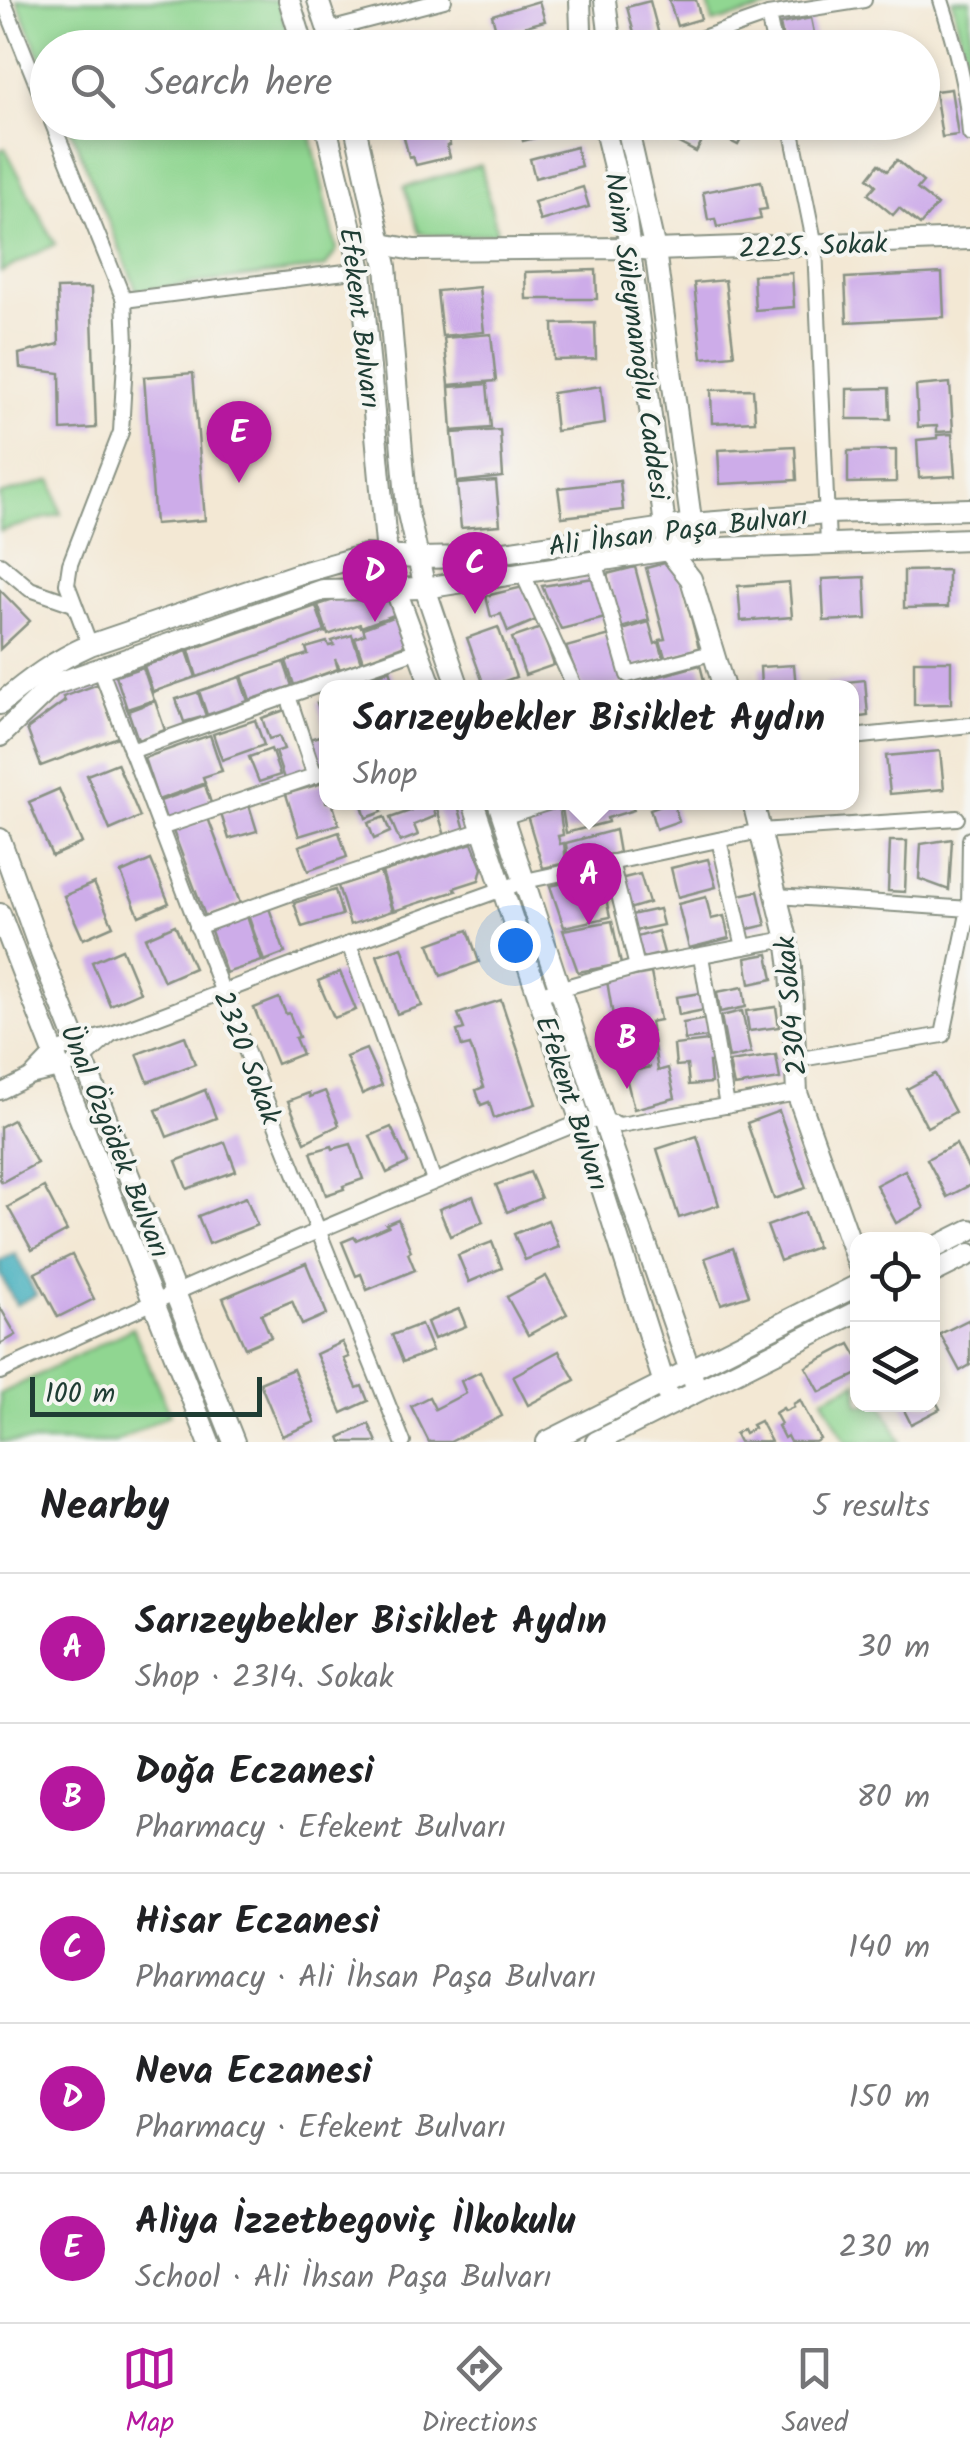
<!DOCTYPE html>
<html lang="en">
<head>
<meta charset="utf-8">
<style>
  :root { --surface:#fff; --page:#f2f2f2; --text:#202124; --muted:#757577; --line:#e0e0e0; --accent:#b5179e }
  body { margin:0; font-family:Kalam,sans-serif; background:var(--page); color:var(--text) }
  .controls { position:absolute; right:30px; bottom:30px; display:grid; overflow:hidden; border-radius:20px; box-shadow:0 5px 15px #0003 }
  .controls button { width:90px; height:90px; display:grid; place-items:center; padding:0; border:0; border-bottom:2px solid var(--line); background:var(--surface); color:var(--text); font:50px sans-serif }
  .scale { position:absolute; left:30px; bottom:25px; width:232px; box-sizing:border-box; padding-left:10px; border:5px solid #1f3d34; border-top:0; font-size:28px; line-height:35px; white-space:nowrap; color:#1f3d34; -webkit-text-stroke:8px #f6f6f2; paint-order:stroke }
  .you { position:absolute; left:515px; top:945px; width:35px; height:35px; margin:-25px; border:8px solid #fff; border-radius:50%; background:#1a73e8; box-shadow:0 0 0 15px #1a73e833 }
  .badge { display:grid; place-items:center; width:65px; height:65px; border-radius:50%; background:var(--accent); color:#fff; font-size:32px; font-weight:700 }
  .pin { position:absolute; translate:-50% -82px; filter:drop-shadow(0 2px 5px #0008) }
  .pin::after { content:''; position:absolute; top:52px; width:35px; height:30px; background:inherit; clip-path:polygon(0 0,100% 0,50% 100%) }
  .popup { position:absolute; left:319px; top:680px; width:540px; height:130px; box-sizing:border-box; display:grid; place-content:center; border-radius:20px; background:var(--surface); filter:drop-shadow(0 2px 8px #0005); font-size:32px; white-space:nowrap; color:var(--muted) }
  .popup b { font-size:38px; color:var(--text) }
  .popup::after { content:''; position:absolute; left:50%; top:100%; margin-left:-20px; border:20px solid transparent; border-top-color:var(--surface) }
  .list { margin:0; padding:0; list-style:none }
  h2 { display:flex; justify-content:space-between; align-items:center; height:130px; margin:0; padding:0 40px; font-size:42px }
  h2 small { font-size:32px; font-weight:400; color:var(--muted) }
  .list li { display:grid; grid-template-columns:65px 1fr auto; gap:30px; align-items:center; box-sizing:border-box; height:150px; padding:0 40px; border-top:2px solid var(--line) }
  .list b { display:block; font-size:38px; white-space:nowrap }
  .list p { margin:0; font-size:32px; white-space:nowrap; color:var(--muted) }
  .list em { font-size:32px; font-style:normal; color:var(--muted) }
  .icon { flex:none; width:55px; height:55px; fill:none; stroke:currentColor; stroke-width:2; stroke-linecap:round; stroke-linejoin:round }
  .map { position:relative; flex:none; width:970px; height:1442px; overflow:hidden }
  .search { position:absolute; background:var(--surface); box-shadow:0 5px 15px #0003; left:30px; right:30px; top:30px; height:110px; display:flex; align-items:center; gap:25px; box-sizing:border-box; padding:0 35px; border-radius:55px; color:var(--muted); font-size:38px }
  .sheet { height:880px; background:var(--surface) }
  nav { display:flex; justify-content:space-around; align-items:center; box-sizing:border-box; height:140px; border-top:2px solid var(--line); background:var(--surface); font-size:28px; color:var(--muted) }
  nav a { display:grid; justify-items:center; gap:5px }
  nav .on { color:var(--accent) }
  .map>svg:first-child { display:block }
  .green { fill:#90d691; stroke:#588a62; stroke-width:2.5 }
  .water { fill:#3fadbc; stroke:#2f7578; stroke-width:2.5 }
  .building { fill:#cdace9 }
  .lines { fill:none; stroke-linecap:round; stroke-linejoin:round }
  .street-casing { stroke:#899284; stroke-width:18 }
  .secondary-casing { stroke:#899284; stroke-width:24 }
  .primary-casing { stroke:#899284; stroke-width:24 }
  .street { stroke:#fff; stroke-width:14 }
  .secondary { stroke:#fff; stroke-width:20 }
  .primary { stroke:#fff; stroke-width:20 }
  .labels { text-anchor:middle; stroke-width:8; stroke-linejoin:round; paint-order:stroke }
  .street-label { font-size:28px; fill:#1f3d34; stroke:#f6f6f2 }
</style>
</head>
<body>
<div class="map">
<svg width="970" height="1442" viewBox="0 0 970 1442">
  <rect width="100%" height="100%" fill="#f6f6f2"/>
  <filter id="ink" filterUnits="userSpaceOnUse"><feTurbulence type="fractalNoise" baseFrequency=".01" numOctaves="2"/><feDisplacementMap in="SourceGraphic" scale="20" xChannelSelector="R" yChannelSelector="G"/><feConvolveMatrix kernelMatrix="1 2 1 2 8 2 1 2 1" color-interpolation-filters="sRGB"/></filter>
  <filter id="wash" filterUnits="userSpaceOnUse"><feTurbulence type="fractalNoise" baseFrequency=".0048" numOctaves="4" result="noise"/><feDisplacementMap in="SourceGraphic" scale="40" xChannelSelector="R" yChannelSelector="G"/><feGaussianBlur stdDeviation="2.25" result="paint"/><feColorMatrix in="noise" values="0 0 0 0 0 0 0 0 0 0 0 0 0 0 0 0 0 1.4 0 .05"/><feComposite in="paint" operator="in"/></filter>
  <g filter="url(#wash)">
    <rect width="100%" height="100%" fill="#f3e8d4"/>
    <g class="green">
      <polygon points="17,0 279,0 291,47 48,48 47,74"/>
      <polygon points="707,0 814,0 768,8 713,23"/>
      <polygon points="952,0 970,0 970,77"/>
      <polygon points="68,123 308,123 337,250 325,267 137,291"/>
      <polygon points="5,148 55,244 1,272 0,150"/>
      <polygon points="481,165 497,233 449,237 419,233 404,187"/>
      <polygon points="52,480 61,514 0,531 0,495"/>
      <polygon points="133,1328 170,1414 115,1442 0,1442 0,1394"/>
      <polygon points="857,1382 858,1404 883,1405 901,1442 846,1442 823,1398"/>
    </g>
    <polygon class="water" points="15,1253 36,1295 16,1305 0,1274 0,1261"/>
    <g id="blocks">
      <g class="building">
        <polygon points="669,0 696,0 701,19 677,26"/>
        <polygon points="539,1 545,21 497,34 492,15"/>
        <polygon points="650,1 659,35 636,41 627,7"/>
        <polygon points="811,18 817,48 785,48 780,24"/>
        <polygon points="417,32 420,42 424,41 426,48 386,48 384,41"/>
        <polygon points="544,36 547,48 506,48 506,46"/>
        <polygon points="951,89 958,135 942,137 935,91"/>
        <polygon points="405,122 445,122 450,145 447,146 450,157 416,165 413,157 409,157 401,126 405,125"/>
        <polygon points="518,122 567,122 569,129 523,141"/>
        <polygon points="656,122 750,122 738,145 708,130 696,152 671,139 674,132"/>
        <polygon points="576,147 581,166 535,178 530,159"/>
        <polygon points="897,160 923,182 917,189 937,205 920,225 899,208 893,215 868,194 876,185 868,178 879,164 887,171"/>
        <polygon points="761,181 767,209 759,210 761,219 717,227 715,219 708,220 703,192"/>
        <polygon points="583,187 589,207 540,221 534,202"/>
        <polygon points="596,270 597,299 526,299 525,272"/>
        <polygon points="792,273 794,307 755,310 753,275"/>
        <polygon points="942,273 944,317 847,322 845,278"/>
        <polygon points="725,280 734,355 702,358 694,283"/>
        <polygon points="479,287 484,332 442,336 437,291"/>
        <polygon points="91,288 96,428 61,430 60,373 20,368 19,354 59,344 57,289"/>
        <polygon points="595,323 596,359 554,360 553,324"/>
        <polygon points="491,334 496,381 449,385 444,338"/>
        <polygon points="193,373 205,520 155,524 144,377"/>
        <polygon points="950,383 953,431 937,432 937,426 918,427 916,386"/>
        <polygon points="487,384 491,428 452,431 449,387"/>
        <polygon points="601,386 605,424 556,431 552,393"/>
        <polygon points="889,388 890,419 847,419 847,389"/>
        <polygon points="753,389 755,421 712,423 711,390"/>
        <polygon points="500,430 503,477 457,482 452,433"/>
        <polygon points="952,434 955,476 919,478 917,440 937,438 937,435"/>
        <polygon points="795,446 797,480 720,484 718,450"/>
        <polygon points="896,450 896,482 848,483 848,451"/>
        <polygon points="496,481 500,525 461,528 457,484"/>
        <polygon points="620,481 623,510 562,517 558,488"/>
        <polygon points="676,560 699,648 665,657 660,640 665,639 646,568"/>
        <polygon points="635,567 649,620 621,628 607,574"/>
        <polygon points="948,570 948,607 904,608 904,571"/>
        <polygon points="865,577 867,619 824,621 822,579"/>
        <polygon points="594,578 605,618 561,629 542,586"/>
        <polygon points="789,582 792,617 741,621 738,586"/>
        <polygon points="523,587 536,620 508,632 501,614 491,617 486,596"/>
        <polygon points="0,590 30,621 0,649"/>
        <polygon points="340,598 389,601 394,615 361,627 360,624 328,635 318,605"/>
        <polygon points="316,606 325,632 197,677 189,650"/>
        <polygon points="395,616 405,645 363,661 355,638 365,634 363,628"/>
        <polygon points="649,622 655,644 659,642 664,659 632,668 622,630"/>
        <polygon points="498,627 516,677 485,688 467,638"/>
        <polygon points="541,628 554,665 525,675 512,638"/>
        <polygon points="352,635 361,662 340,669 335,659 338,669 294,685 286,661 308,654 306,648 327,642 329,646 334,645 332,641"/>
        <polygon points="610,635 624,683 609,688 582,688 566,647"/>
        <polygon points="187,651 196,677 153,692 144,666"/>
        <polygon points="914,661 951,661 951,704 914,705"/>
        <polygon points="284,662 292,686 250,700 242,676"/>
        <polygon points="700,665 706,688 648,688 645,680"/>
        <polygon points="794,665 796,688 761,688 760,667"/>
        <polygon points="143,667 154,700 127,709 116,676"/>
        <polygon points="390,670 396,688 366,688 363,680"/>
        <polygon points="240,677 248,701 207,715 199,691"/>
        <polygon points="865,680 868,716 852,718 852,688 827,688 826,684"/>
        <polygon points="98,684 118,737 41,766 27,729 65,701 63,697"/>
        <polygon points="198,692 206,716 184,722 176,699"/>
        <polygon points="326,700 326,729 317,703"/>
        <polygon points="155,701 165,730 138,740 128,711"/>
        <polygon points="285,710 307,771 284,779 275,752 284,749 279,736 269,739 262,718"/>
        <polygon points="255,720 264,745 222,760 213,734"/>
        <polygon points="326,734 326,767 319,770 309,739"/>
        <polygon points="210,735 222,771 203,777 205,783 158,800 144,758"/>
        <polygon points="271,749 280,775 259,782 249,757"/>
        <polygon points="940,751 944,789 890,794 886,756"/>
        <polygon points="117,763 140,817 110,830 87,775"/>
        <polygon points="326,782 326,802 332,802 339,824 299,836 286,794"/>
        <polygon points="205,785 212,806 167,822 160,801"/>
        <polygon points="59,789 82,843 52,856 29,802"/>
        <polygon points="361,802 379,802 382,812 366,818"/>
        <polygon points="417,802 431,802 436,816 414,825 418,835 400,842 390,818 410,811 408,806"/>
        <polygon points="435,802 457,802 465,830 445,836"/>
        <polygon points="561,802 631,802 634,810 607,818 608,822 566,833"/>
        <polygon points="669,802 673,802 679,821 656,829 650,809"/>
        <polygon points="249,805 257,831 229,839 221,814"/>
        <polygon points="559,805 563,835 558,836 560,844 564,843 566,863 543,868 527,815"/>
        <polygon points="384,817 390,832 374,839 368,823"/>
        <polygon points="208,818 240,903 205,916 173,831"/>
        <polygon points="615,830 619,853 568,863 566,843"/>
        <polygon points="339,832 347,857 308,871 299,846"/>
        <polygon points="952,839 949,890 919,879 921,844"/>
        <polygon points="890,841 907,841 905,892 888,891"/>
        <polygon points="472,843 482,868 479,880 454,888 456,891 394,911 382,872"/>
        <polygon points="708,859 716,887 678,897 671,868"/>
        <polygon points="151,860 169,903 139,916 121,873"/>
        <polygon points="380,872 392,911 350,925 338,886"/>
        <polygon points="640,874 649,903 629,909 620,879"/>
        <polygon points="601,875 610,917 564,927 550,886"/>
        <polygon points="94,883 113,926 83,939 64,896"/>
        <polygon points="335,890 342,915 302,927 294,903"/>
        <polygon points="758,891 766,925 744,930 735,896"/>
        <polygon points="706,897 711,919 724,916 729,938 689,948 678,904"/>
        <polygon points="269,908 285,953 264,961 248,915"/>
        <polygon points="659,909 663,925 635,931 631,915"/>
        <polygon points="247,916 262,961 226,973 210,928"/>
        <polygon points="612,921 621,964 578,972 563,930"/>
        <polygon points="175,925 194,968 164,981 145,938"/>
        <polygon points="468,930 479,962 441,976 429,944"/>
        <polygon points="658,931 664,953 643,958 637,937"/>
        <polygon points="402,947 422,1006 397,1014 377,955"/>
        <polygon points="122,949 140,992 110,1005 92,962"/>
        <polygon points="768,954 773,979 750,984 746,958"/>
        <polygon points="340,972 356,1010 334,1018 318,981"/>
        <polygon points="651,973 660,1020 650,1022 658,1071 668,1068 675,1098 634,1109 625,1073 651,1067 631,1070 620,1027 615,1028 607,981"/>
        <polygon points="743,987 746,1007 720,1012 717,992"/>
        <polygon points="701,993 704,1010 679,1015 676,997"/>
        <polygon points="279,998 286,1014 289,1013 299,1037 295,1038 302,1054 277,1064 254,1008"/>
        <polygon points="501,1000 536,1104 494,1118 489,1102 481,1105 476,1090 484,1087 470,1045 462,1047 457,1031 464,1029 458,1014"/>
        <polygon points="776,1007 779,1027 749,1031 746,1011"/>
        <polygon points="742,1011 751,1053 729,1058 721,1016"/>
        <polygon points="706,1019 709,1037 685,1040 683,1023"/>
        <polygon points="185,1036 195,1064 148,1082 137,1054"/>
        <polygon points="708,1041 713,1062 709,1062 711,1083 689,1085 687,1065 676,1066 674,1045"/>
        <polygon points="366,1049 382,1085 362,1094 346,1057"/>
        <polygon points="776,1055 780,1079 734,1086 729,1062"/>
        <polygon points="935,1074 955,1112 927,1127 907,1089"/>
        <polygon points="205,1090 216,1118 167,1137 156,1110"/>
        <polygon points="325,1091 339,1125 305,1142 288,1101 309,1093 310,1097"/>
        <polygon points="779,1111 806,1188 774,1199 747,1123"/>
        <polygon points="13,1120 37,1163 2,1182 0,1179 0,1127"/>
        <polygon points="391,1127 408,1163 387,1173 370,1136"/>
        <polygon points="697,1136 719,1205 679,1218 657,1149"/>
        <polygon points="225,1142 236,1171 187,1189 176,1161"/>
        <polygon points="351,1144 363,1179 343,1186 344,1189 326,1195 311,1152 332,1146 333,1149"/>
        <polygon points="956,1144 970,1172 970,1185 947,1197 927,1159"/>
        <polygon points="905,1170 924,1208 896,1223 876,1185"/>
        <polygon points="530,1172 541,1198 507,1212 496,1185"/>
        <polygon points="44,1187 67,1231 32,1250 8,1207"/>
        <polygon points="473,1196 483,1222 450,1236 439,1209"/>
        <polygon points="246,1197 257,1225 209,1244 198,1216"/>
        <polygon points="805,1212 817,1247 780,1261 767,1226"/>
        <polygon points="398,1219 411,1251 408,1253 415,1270 367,1290 361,1274 356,1276 342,1242 354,1237 356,1240 388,1226 386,1224"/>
        <polygon points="548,1220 559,1247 525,1260 514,1234"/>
        <polygon points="492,1242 502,1268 469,1282 458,1255"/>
        <polygon points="733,1248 749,1295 721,1304 705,1258"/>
        <polygon points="72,1255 94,1299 58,1317 35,1273"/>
        <polygon points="306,1263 327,1314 302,1325 292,1301 261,1314 271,1337 245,1348 223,1298"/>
        <polygon points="546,1276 567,1314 528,1335 507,1297"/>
        <polygon points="0,1307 16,1335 0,1344"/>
        <polygon points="459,1309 466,1326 434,1339 427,1322"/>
        <polygon points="968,1320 970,1324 970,1365 960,1371 940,1334"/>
        <polygon points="421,1324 432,1351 403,1362 392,1335"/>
        <polygon points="342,1342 349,1357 344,1359 357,1388 362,1386 368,1401 342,1413 316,1354"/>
        <polygon points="850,1344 858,1358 858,1374 820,1392 806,1367"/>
        <polygon points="559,1351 575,1380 528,1405 513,1376"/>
        <polygon points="293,1369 315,1422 282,1436 260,1383"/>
        <polygon points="480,1372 502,1416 450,1442 429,1442 411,1406 429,1397 435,1409 466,1393 461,1381"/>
        <polygon points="932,1394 940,1409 911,1424 901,1404 932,1404"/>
        <polygon points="800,1400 820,1439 815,1442 790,1442 787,1436 784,1438 778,1426 781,1424 775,1413 783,1408 785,1411 794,1407 793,1404"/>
        <polygon points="760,1421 771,1442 739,1442 735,1434 743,1429 745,1433 754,1428 752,1425"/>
        <polygon points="369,1424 377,1442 342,1442 340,1437"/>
      </g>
    </g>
  </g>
  <g filter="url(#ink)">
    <use href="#blocks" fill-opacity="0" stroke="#899284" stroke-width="2.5"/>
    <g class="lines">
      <defs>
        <g id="street">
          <polyline points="3,0 48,112"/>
          <path d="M941,0C955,44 967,88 970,134"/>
          <polyline points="768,15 775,48"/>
          <polyline points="329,30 444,0"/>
          <polyline points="674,48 768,15 864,0"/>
          <polyline points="52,122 124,300 126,343 121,432 70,564 67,584 90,645"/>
          <polyline points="790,122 815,246 828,543"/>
          <polyline points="124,300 361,270"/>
          <polyline points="595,561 628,675 715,652"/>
          <polyline points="0,564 30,589 73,604"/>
          <polyline points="522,572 575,688"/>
          <polyline points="100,668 223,993 403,1442"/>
          <polyline points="288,696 315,776"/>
          <polyline points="852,737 970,725"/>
          <polyline points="131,751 418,650"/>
          <polyline points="503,817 550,802"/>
          <polyline points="160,828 326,772"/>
          <polyline points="719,840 744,947"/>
          <polyline points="611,862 637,967"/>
          <polyline points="777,896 970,909"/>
          <polyline points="197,927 297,891 482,830"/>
          <polyline points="349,944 434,1181"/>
          <polyline points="701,956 727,1106"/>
          <polyline points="537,995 637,967 787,939"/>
          <polyline points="795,1060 943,1035 969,909 970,839"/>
          <polyline points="30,1077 53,1053 77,1043 109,1035 349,944 525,881 760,831 957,818"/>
          <polyline points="0,1092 30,1077 59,1070 84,1059 109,1036"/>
          <path d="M0,1372C191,1283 385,1201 581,1122L603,1120L620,1125L797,1093"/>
        </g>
        <g id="secondary">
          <polyline points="289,0 304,48"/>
          <polyline points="318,0 334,48"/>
          <polyline points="580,0 581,30 585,48"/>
          <polyline points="605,0 611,48"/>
          <polyline points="325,122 361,270 387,555 396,590 432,688"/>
          <polyline points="354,122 386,266 407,509 425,588 459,688"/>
          <polyline points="603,122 625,212 668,550 691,579 724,688"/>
          <polyline points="626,122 655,250 693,535"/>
          <polyline points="356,249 382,244 414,250 629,248 655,250 970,239"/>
          <path d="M0,704C30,679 54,661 90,645L298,574L365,555L418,558L471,557L691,524L827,513L970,509"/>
          <polyline points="0,736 53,685 323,590 425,588 668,550 970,539"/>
          <polyline points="473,802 581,1122 669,1399"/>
          <polyline points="498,802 603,1120 695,1385"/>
          <polyline points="753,802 787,939 791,968 797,1093 858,1264"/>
          <polyline points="0,839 41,953 234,1442"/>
          <path d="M0,914C67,1091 140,1265 209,1442"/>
        </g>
        <g id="primary">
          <polyline points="932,1249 970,1230"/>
          <polyline points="932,1273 970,1254"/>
          <polyline points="547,1442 858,1285"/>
          <polyline points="596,1442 858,1311"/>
        </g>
      </defs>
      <use href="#street" class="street-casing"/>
      <use href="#secondary" class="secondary-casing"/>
      <use href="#primary" class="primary-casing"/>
      <use href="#street" class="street"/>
      <use href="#secondary" class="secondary"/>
      <use href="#primary" class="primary"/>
    </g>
  </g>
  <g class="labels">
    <g class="street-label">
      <text transform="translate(813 245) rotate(-2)" y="10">2225. Sokak</text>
      <text transform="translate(361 318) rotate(83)" y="10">Efekent Bulvarı</text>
      <text transform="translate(638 336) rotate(82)" y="10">Naim Süleymanoğlu Caddesi</text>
      <text transform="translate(678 530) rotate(-7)" y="10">Ali İhsan Paşa Bulvarı</text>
      <text transform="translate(790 1006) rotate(-95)" y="10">2304 Sokak</text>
      <text transform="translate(248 1057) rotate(69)" y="10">2320 Sokak</text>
      <text transform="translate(573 1103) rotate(72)" y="10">Efekent Bulvarı</text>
      <text transform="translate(116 1141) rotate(68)" y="10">Ünal Özgödek Bulvarı</text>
    </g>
  </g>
</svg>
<div class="controls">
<button><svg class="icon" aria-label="locate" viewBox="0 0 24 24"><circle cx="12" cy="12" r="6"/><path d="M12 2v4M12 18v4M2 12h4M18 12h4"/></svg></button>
<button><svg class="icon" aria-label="layers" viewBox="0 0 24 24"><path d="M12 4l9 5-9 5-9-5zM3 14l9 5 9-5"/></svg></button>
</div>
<div class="scale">100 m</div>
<div class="you"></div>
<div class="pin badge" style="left:589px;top:925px">A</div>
<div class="popup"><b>Sarızeybekler Bisiklet Aydın</b>Shop</div>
<div class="pin badge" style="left:627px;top:1089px">B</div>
<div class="pin badge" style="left:475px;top:614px">C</div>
<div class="pin badge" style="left:375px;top:622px">D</div>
<div class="pin badge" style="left:239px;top:483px">E</div>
<div class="search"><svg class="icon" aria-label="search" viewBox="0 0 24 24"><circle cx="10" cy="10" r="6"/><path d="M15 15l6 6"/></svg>Search here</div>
</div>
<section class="sheet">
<h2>Nearby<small>5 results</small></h2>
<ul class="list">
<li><span class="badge">A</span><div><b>Sarızeybekler Bisiklet Aydın</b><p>Shop · 2314. Sokak</p></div><em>30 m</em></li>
<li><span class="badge">B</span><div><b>Doğa Eczanesi</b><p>Pharmacy · Efekent Bulvarı</p></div><em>80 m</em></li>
<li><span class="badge">C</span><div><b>Hisar Eczanesi</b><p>Pharmacy · Ali İhsan Paşa Bulvarı</p></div><em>140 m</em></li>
<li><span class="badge">D</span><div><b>Neva Eczanesi</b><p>Pharmacy · Efekent Bulvarı</p></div><em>150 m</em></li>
<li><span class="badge">E</span><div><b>Aliya İzzetbegoviç İlkokulu</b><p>School · Ali İhsan Paşa Bulvarı</p></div><em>230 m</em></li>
</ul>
</section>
<nav>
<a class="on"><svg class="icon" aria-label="map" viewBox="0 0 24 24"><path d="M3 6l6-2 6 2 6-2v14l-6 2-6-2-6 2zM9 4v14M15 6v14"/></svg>Map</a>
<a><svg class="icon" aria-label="directions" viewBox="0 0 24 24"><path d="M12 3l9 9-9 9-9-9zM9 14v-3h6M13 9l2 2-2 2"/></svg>Directions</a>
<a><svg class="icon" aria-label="saved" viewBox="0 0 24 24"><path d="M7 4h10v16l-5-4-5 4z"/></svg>Saved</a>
</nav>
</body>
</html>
